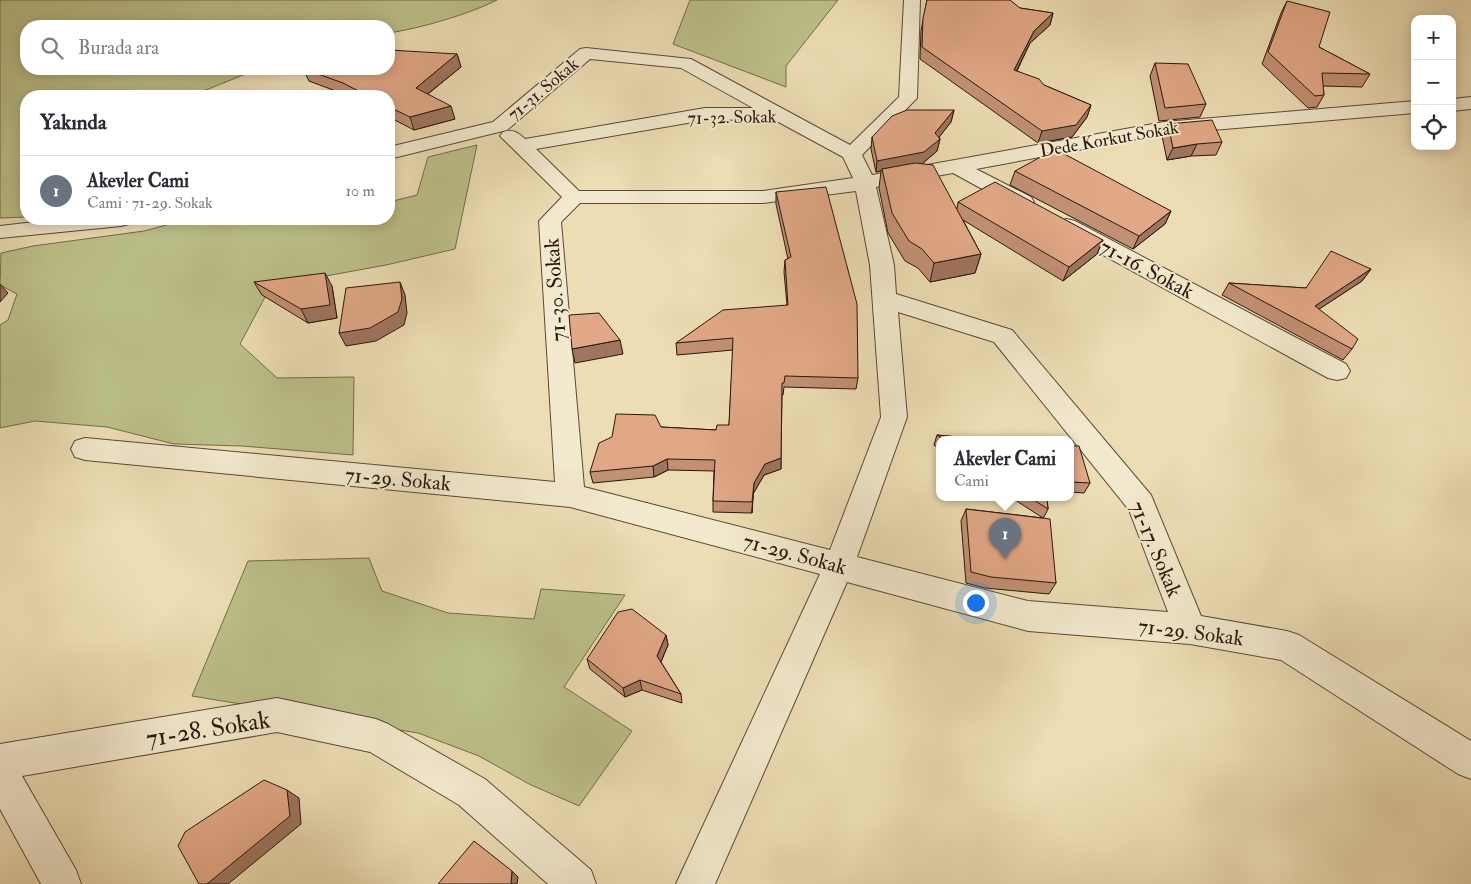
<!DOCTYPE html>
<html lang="tr">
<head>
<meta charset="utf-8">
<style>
  :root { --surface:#fff; --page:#f7f7f7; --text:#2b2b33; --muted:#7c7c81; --line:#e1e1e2; --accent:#ea580c }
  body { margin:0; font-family:"IM FELL Double Pica",serif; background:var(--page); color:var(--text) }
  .controls { position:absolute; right:15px; top:15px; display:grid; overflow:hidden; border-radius:10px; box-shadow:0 2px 12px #0003 }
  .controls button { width:45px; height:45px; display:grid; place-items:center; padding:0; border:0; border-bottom:1px solid var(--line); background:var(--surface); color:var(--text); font:25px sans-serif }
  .you { position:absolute; left:975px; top:602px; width:18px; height:18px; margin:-12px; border:4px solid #fff; border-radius:50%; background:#1a73e8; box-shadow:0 0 0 8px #1a73e833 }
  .badge { display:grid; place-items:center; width:32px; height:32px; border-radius:50%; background:var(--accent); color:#fff; font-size:16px; font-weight:700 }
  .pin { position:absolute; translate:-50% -41px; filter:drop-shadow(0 1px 2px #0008) }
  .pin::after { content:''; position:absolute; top:26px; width:18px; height:15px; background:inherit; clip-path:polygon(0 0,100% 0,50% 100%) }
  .popup { position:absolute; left:936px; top:436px; width:138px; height:65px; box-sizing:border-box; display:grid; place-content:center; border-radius:10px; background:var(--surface); filter:drop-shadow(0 1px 4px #0005); font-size:16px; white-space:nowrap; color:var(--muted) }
  .popup b { font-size:19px; color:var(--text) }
  .popup::after { content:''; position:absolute; left:50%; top:100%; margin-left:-10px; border:10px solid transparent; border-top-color:var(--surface) }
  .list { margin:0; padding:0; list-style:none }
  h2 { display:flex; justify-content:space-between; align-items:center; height:65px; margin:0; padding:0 20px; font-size:21px }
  h2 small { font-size:16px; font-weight:400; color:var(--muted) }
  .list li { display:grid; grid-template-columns:32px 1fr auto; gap:15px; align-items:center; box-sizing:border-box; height:70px; padding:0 20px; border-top:1px solid var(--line) }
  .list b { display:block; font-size:19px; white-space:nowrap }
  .list p { margin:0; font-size:16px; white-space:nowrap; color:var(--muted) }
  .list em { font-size:16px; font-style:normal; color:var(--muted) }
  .icon { flex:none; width:28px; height:28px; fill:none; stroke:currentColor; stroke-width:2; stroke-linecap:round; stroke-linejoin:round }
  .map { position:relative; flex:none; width:1471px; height:884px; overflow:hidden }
  .search { position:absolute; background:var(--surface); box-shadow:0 2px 12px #0003; left:20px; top:20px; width:375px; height:55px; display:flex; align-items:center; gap:12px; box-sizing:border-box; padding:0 18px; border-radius:20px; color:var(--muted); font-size:19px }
  .panel { position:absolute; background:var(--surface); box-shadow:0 2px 12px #0003; left:20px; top:90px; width:375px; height:135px; border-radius:20px }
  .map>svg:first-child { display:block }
  .green { fill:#bcc08a; stroke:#726c4c }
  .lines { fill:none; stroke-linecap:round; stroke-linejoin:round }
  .minor-casing { stroke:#5a4837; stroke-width:2 }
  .minor { fill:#f3e9ce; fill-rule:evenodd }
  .wall { fill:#c29073; stroke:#29170d }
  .shaded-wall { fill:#9e755e; stroke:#29170d }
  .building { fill:#e1a786; stroke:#29170d }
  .labels { text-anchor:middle; stroke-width:4; stroke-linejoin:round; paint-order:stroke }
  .far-street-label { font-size:18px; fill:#29170d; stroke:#f3e9ce }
  .street-label { font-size:21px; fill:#29170d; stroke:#f3e9ce }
  .near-street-label { font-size:25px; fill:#29170d; stroke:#f3e9ce }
</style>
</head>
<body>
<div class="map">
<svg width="1471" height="884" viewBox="0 0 1471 884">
  <rect width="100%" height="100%" fill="#edddb4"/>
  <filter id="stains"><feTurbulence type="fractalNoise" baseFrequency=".004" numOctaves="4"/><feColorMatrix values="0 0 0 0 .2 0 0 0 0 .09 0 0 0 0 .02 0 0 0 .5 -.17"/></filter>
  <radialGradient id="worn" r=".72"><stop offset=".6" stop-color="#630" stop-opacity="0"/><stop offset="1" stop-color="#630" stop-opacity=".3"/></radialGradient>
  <g class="green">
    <path d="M0,0H497C467,15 421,28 389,33V26H26V69H258L191,96H26V217L0,218Z"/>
    <polygon points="690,0 838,0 786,66 786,87 673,44"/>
    <polygon points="477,145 455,249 386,265 271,286 240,344 277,378 354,377 353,455 242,446 174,444 107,427 35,421 0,428 0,325 8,320 17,294 0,285 1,253 33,246 144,231 188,219 389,219 389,202 417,195 428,157"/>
    <polygon points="369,558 382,591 448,613 534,619 541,589 625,595 564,687 632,731 579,806 529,784 479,756 418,733 192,696 248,561"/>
  </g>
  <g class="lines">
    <defs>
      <g id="minor">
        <path d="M904,0H920L917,98L862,155L872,175L1164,122L1415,101V113L1164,134L976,169L1031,197L1034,202L1031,207L1023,209L1015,207L953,173L876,187L894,265L896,294L1012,330L1151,495L1201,616L1287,631L1299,635L1471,741V779L1458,774L1281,660L1190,644L1028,631L847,582L715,884H676L820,574L570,507L85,460L75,457L71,449L75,441L85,438L555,482L539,221L562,197L500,136L503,132C513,129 517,132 525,139L705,108H753L681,68L590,59L507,130L389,159V147L493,122L580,49L586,48L691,59L850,145L899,97ZM773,119L843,157L853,178L763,191H579L536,149L705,120ZM856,191L870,265L881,417L830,550L584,487L561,222L580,203H763ZM898,312L994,342L1129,510L1168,612L1028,601L857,557L907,417Z"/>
        <polygon points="1471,97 1471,109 1452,111 1452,99"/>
        <polygon points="60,219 132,219 129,224 121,226 0,238 0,226"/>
        <polygon points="1067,219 1075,221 1346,364 1350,371 1346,378 1337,380 1328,378 1059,231 1056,226 1059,221"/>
        <polygon points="277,698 376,719 388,724 485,779 591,870 596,884 548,884 459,805 370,752 277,732 22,776 76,870 81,884 41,884 0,809 0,744"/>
      </g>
    </defs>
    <use href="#minor" class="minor-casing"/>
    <use href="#minor" class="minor"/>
  </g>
  <g class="wall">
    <polygon points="927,0 1020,8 1053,13 1050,25 1030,43 1017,71 1044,85 1091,105 1087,117 1072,137 1038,143 920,59 921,30"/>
    <polygon points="1287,1 1319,47 1370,74 1362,87 1323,86 1324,95 1317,107 1308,108 1262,64 1281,13"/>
    <polygon points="457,54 461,67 428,94 455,119 414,130 389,117 389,96 349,96 309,81 303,69"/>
    <polygon points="1155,63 1206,104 1200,117 1159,121 1150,76"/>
    <polygon points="954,110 951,122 939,137 940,139 937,151 922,164 957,209 958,202 1103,240 1097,254 1063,281 963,220 981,254 975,273 930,282 918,268 905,261 888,233 879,188 881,171 876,172 871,149 872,137"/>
    <polygon points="1168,124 1222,142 1216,155 1191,156 1167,160 1162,136"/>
    <polygon points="1015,171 1171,211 1165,224 1133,249 1010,185"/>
    <polygon points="776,192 858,378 856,389 784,387 783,395 782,395 781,458 781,469 764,475 753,494 752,513 713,512 713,501 714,471 668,470 654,477 593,483 590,472 661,427 716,430 729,425 733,350 677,355 676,343 787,305 784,272 785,260 788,259 776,204"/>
    <polygon points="1371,269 1362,281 1319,309 1352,349 1343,360 1222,295 1229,283 1305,288"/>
    <polygon points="254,282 332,286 337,318 308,323 262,295"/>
    <polygon points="937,435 989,440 940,440 940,449 934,445"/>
    <polygon points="1070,446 1090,483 1084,493 1070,492"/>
    <polygon points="1012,498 1047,498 1048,509 1043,519 1056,583 1049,594 985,588 966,583 961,521 966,509 1043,518"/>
    <polygon points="666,635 668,645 661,662 681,694 682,703 642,690 625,697 590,669 587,659"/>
  </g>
  <g class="shaded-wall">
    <polygon points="1053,13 1050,25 1030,43 1011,82 1014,70 1034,31"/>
    <polygon points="457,54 461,67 420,100 416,88"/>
    <polygon points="1091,105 1087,117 1072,137 1038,143 1042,131"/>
    <polygon points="451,106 455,119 414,130 410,117"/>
    <polygon points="954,110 951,122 933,145 935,133"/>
    <polygon points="940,139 937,151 922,164 882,169 881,171 876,172 877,161"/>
    <polygon points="1197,144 1191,156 1167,160 1173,148"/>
    <polygon points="1171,211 1165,224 1133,249 1139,236"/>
    <polygon points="1103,240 1097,254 1063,281 1069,267"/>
    <polygon points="981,254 975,273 930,282 934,263"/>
    <polygon points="1371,269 1362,281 1307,317 1315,306"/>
    <polygon points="325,273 332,286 337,318 308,323 301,309"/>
    <polygon points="400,282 405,295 407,313 404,325 376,341 346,346 339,333"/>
    <polygon points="0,284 8,293 0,302"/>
    <polygon points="620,340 623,354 575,363 572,349"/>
    <polygon points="781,458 781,469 764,475 753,494 752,513 754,483 765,464"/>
    <polygon points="667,459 668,470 654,477 653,466"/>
    <polygon points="666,635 668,645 659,666 657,656"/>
    <polygon points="640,680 642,690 625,697 623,688"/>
    <polygon points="287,790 299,798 301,824 228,884 207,884"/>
    <polygon points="512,871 518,877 517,884 511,884"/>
  </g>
  <g class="building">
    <polygon points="927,0 1010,0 1020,8 1053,13 1034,31 1014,70 1039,79 1044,85 1091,105 1076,125 1042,131 922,47 923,18"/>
    <polygon points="1287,1 1330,12 1319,47 1370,74 1322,73 1324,95 1315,96 1268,52"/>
    <polygon points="389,50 457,54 416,88 451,106 410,117 389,107 389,96 368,96 343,83 304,69 389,69"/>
    <polygon points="1155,63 1188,64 1206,104 1165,108"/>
    <polygon points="907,110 954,110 935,133 940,139 924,152 877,161 872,137 892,116"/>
    <polygon points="1212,120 1222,142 1197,144 1173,148 1168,124"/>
    <polygon points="1055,149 1171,211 1139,236 1015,171"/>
    <polygon points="915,163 933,165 981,254 934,263 922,249 909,241 892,213 882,169"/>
    <polygon points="995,182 1103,240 1069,267 958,202"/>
    <polygon points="826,187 857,304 858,378 785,376 784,383 782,383 781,458 765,464 754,483 752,502 713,501 715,460 667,459 653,466 590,472 599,443 612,437 616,414 655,415 661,427 716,430 717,425 729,425 733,338 676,343 723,310 788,305 785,260 791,257 776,192"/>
    <polygon points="1331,251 1371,269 1315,306 1358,339 1352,349 1229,283 1306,288"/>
    <polygon points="325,273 330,305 301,309 254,282"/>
    <polygon points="400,282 402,299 398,312 370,328 339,333 346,288"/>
    <polygon points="599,313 620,340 572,349 569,315"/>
    <polygon points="937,435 989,440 945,440"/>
    <polygon points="1070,446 1079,446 1090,483 1070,482"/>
    <polygon points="1031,498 1047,498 1048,509"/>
    <polygon points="966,509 1050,519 1056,583 991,577 971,572"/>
    <polygon points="632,609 666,635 657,656 681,694 640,680 623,688 587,659 618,612"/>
    <polygon points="264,780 287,790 290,816 207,884 199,884 178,846 185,832"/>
    <polygon points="474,841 512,871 511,884 438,884"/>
  </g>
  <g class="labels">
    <g class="far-street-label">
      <text transform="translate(543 89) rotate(-40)" y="6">71-31. Sokak</text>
      <text transform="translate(732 117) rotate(-1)" y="6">71-32. Sokak</text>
      <text transform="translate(1109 139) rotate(-10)" y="6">Dede Korkut Sokak</text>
    </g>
    <g class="street-label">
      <text transform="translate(1147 269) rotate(28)" y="7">71-16. Sokak</text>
      <text transform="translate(555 290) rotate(-94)" y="7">71-30. Sokak</text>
      <text transform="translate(398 479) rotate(5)" y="7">71-29. Sokak</text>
      <text transform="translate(1156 549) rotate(67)" y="7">71-17. Sokak</text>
      <text transform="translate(795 554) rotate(15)" y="7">71-29. Sokak</text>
      <text transform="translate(1191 632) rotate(7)" y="7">71-29. Sokak</text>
    </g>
    <g class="near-street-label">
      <text transform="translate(208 728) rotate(-9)" y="9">71-28. Sokak</text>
    </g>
  </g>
  <rect width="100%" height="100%" filter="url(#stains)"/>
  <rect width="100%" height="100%" fill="url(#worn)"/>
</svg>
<div class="controls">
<button>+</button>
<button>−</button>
<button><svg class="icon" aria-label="locate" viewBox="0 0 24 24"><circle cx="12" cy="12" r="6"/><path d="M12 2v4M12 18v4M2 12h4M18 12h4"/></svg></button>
</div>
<div class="you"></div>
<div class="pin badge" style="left:1005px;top:559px;background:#6b7280">1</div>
<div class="popup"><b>Akevler Cami</b>Cami</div>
<div class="search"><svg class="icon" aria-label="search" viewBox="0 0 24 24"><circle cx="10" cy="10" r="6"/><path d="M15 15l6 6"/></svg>Burada ara</div>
<section class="panel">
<h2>Yakında<small></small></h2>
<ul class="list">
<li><span class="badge" style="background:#6b7280">1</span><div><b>Akevler Cami</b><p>Cami · 71-29. Sokak</p></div><em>10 m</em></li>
</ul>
</section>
</div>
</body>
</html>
